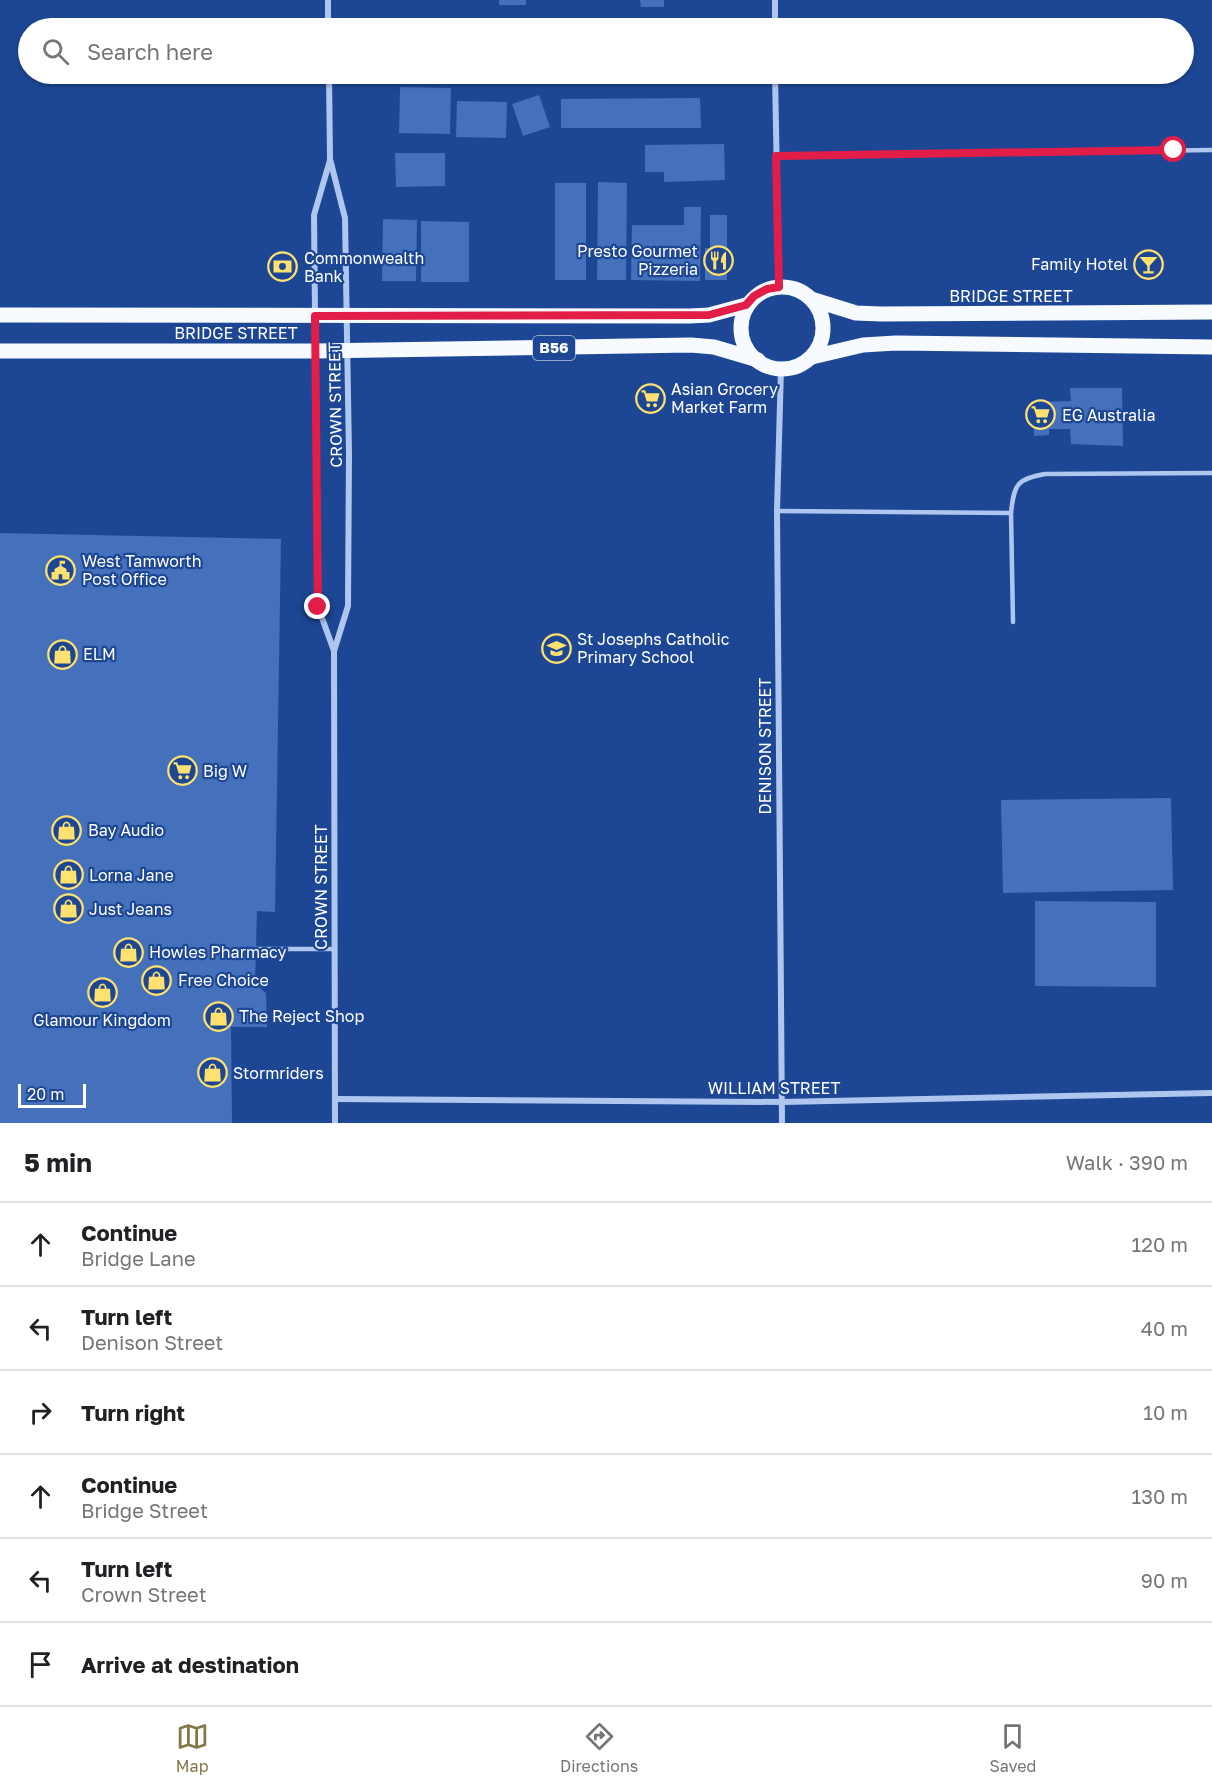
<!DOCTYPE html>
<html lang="en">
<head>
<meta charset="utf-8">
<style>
  :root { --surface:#fff; --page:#f2f2f2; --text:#202124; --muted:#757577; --line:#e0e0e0; --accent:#847745 }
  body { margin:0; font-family:"Golos Text",sans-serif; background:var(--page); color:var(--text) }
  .scale { position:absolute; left:18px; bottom:15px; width:68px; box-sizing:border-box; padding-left:6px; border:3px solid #fff; border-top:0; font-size:16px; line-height:21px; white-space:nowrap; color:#fff; -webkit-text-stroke:4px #1d4795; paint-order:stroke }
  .stop { position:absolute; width:18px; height:18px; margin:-14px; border:4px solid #e11d48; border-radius:50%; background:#fff }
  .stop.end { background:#e11d48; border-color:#fff; box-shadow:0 2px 6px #0008 }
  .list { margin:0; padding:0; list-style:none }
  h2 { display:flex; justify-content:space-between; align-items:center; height:78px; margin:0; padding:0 24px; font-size:26px }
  h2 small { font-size:20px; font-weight:400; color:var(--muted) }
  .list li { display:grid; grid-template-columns:39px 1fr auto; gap:18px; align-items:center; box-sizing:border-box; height:84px; padding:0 24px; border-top:2px solid var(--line) }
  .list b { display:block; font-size:22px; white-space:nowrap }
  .list p { margin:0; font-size:20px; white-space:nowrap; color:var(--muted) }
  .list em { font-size:20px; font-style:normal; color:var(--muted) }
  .icon { flex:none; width:33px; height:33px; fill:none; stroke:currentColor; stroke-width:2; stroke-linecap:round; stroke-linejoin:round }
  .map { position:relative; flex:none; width:1212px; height:1123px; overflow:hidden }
  .search { position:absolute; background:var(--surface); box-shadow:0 2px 4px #0004; left:18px; right:18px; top:18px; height:66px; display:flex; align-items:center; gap:15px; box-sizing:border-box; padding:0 21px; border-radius:33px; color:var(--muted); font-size:22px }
  .sheet { height:582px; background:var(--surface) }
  nav { display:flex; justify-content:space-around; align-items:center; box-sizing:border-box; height:84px; border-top:2px solid var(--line); background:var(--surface); font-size:16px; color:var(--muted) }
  nav a { display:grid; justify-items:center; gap:3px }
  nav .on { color:var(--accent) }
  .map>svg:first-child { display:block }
  .building { fill:#4570bb }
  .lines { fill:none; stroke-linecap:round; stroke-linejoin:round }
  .lane { stroke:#afc7ef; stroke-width:4.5 }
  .street { stroke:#afc7ef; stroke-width:6 }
  .primary { stroke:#f7faff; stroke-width:15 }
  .route { stroke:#e11d48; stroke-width:8 }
  .labels { text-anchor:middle; stroke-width:4.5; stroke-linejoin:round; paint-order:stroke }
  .shield { fill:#1d4795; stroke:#bbc8df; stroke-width:1.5 }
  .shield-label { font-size:15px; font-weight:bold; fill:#fff }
  .poi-label { font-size:16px; fill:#fff; stroke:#1d4795; text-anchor:start }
  .street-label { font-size:16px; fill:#fff; stroke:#1d4795 }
</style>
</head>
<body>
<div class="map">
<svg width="1212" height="1123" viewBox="0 0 1212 1123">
  <rect width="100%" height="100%" fill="#1d4795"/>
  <g class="building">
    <rect x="499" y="0" width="27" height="5"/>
    <polygon points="640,0 664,0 664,7 641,7"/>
    <polygon points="711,18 711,28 594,28 594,19"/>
    <polygon points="400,87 451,88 450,134 399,133"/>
    <polygon points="539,95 550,127 523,136 512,104"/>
    <polygon points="700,98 701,128 561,128 561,99"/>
    <polygon points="457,101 507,102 506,138 456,137"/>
    <polygon points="724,144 725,180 664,182 664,172 645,172 645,145"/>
    <polygon points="395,153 445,153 445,186 396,187"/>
    <polygon points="598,182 627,183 626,280 597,280"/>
    <rect x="555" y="183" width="31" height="97"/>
    <polygon points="684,207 701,207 700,281 631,280 632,225 684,225"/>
    <polygon points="710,215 727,215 727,280 705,280 705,248 710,248"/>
    <polygon points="383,219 417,220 416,281 382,281"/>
    <polygon points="421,221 469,222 469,282 421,282"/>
    <polygon points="1070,388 1122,388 1123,446 1071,444 1070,429 1049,429 1049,435 1034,436 1034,402 1071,401"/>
    <polygon points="0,533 281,539 275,912 257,911 255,984 266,993 267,1027 231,1027 232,1123 0,1123"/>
    <polygon points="1171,798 1173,890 1003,893 1001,800"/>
    <polygon points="1035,901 1156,902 1156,987 1035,986"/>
  </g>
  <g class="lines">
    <g class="lane">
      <polyline points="776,156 1212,150"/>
      <polyline points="777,511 1011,513"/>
      <path d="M1013,622L1011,513C1014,484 1017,479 1045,474L1212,473"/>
      <polyline points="256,949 334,949"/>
    </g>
    <g class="street">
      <polyline points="328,0 328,28"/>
      <polyline points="775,0 775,28"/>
      <polyline points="329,74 330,159 345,218 349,454 348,606 334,651 335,1123"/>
      <polyline points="775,74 779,287"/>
      <polyline points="330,160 314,215 318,607 334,651"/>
      <polyline points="781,368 777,511 782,1123"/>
      <polyline points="336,1099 782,1102 1212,1093"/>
    </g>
    <g class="primary">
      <circle cx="782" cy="328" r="41"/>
      <polyline points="811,299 856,313 881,314 1212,312"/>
      <polyline points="0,315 690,316 709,315 746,305"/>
      <polyline points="0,351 315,351 691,345 714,347 758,360"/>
      <polyline points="812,357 863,345 896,343 1212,347"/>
    </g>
  </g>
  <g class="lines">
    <polyline class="route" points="318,607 315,316 709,315 746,305 754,296 767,289 779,287 776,156 1174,150"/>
  </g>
  <defs>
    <symbol id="restaurant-ring" viewBox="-11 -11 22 22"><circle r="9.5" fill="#1d4795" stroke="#fee16e" stroke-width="1.5"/><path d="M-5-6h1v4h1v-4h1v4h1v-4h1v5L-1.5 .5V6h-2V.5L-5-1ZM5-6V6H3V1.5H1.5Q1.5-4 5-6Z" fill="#fee16e"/></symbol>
    <symbol id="bar-ring" viewBox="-11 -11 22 22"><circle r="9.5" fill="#1d4795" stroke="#fee16e" stroke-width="1.5"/><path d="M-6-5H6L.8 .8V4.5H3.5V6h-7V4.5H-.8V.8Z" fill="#fee16e"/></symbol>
    <symbol id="bank-ring" viewBox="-11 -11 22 22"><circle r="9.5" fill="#1d4795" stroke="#fee16e" stroke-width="1.5"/><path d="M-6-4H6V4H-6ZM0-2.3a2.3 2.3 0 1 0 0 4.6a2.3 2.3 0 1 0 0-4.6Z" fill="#fee16e"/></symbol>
    <symbol id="supermarket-ring" viewBox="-11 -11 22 22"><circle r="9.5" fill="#1d4795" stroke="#fee16e" stroke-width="1.5"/><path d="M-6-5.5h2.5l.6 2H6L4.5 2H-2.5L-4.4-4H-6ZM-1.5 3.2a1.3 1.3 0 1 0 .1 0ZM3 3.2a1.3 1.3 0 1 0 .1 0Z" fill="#fee16e"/></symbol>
    <symbol id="civic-ring" viewBox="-11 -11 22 22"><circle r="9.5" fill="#1d4795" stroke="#fee16e" stroke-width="1.5"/><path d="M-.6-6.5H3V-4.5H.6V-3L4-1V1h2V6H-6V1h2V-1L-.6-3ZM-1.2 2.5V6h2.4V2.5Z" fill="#fee16e"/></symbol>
    <symbol id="school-ring" viewBox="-11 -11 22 22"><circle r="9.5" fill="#1d4795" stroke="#fee16e" stroke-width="1.5"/><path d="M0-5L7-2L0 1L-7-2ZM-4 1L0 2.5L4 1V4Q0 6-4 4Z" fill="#fee16e"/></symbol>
    <symbol id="shop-ring" viewBox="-11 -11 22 22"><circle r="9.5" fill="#1d4795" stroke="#fee16e" stroke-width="1.5"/><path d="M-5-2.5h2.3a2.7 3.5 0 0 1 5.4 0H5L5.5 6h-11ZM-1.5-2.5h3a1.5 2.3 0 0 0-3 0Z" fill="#fee16e"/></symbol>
  </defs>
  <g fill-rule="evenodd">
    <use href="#restaurant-ring" x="702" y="244" width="33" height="33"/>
    <use href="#bar-ring" x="1132" y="248" width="33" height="33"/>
    <use href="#bank-ring" x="266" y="250" width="33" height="33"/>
    <use href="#supermarket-ring" x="634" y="382" width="33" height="33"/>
    <use href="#supermarket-ring" x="1024" y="398" width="33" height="33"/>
    <use href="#civic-ring" x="44" y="554" width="33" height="33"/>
    <use href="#school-ring" x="540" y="632" width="33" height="33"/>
    <use href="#shop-ring" x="46" y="638" width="33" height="33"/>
    <use href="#supermarket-ring" x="166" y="754" width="33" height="33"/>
    <use href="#shop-ring" x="50" y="814" width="33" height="33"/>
    <use href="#shop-ring" x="52" y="858" width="33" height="33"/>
    <use href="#shop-ring" x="52" y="892" width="33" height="33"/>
    <use href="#shop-ring" x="112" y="936" width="33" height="33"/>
    <use href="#shop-ring" x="140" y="964" width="33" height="33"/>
    <use href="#shop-ring" x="86" y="976" width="33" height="33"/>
    <use href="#shop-ring" x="202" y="1000" width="33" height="33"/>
    <use href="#shop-ring" x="196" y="1056" width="33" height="33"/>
  </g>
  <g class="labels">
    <rect class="shield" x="533" y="336" width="42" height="24" rx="4.5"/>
    <g class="shield-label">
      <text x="554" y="353">B56</text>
    </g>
    <g class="poi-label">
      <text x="698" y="257" text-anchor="end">Presto Gourmet<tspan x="698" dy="18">Pizzeria</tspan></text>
      <text x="304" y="264">Commonwealth<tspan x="304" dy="18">Bank</tspan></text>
      <text x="1128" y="270" text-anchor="end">Family Hotel</text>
      <text x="671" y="395">Asian Grocery<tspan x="671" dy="18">Market Farm</tspan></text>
      <text x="1062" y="421">EG Australia</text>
      <text x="82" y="567">West Tamworth<tspan x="82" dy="18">Post Office</tspan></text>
      <text x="577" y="645">St Josephs Catholic<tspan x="577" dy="18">Primary School</tspan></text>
      <text x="83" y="660">ELM</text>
      <text x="203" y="777">Big W</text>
      <text x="88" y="836">Bay Audio</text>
      <text x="89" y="881">Lorna Jane</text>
      <text x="89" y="915">Just Jeans</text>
      <text x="149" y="958">Howles Pharmacy</text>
      <text x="178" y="986">Free Choice</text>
      <text x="239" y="1022">The Reject Shop</text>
      <text x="102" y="1026" text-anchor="middle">Glamour Kingdom</text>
      <text x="233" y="1079">Stormriders</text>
    </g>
    <g class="street-label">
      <text x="1011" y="302">BRIDGE STREET</text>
      <text x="236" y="339">BRIDGE STREET</text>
      <text transform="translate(335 405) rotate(-91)" y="6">CROWN STREET</text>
      <text transform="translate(765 746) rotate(-90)" y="6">DENISON STREET</text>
      <text transform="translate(321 887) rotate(-90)" y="6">CROWN STREET</text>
      <text x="774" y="1094">WILLIAM STREET</text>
    </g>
  </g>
</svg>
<div class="scale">20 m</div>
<div class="stop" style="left:1174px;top:150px"></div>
<div class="stop end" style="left:318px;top:607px"></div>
<div class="search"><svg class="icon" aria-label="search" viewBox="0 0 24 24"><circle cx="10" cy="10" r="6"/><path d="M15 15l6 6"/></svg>Search here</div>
</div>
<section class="sheet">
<h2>5 min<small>Walk · 390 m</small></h2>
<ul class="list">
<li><svg class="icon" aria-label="ahead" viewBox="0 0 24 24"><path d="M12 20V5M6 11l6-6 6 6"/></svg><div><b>Continue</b><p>Bridge Lane</p></div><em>120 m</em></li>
<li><svg class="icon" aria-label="left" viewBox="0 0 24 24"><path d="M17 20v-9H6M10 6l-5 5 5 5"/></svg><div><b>Turn left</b><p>Denison Street</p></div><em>40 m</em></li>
<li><svg class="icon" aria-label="right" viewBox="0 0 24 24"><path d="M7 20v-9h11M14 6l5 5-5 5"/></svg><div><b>Turn right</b></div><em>10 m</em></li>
<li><svg class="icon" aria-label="ahead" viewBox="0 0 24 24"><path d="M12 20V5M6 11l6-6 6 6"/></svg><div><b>Continue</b><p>Bridge Street</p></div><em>130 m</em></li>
<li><svg class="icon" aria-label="left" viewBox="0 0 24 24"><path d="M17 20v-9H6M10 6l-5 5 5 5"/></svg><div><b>Turn left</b><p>Crown Street</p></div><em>90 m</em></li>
<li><svg class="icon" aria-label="arrive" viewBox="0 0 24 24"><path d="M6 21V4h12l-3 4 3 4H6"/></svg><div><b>Arrive at destination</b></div></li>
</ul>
</section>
<nav>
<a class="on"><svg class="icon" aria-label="map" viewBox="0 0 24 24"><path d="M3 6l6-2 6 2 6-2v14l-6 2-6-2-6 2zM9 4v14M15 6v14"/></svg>Map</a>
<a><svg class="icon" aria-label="directions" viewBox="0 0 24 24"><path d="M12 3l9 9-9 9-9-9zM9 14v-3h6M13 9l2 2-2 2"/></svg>Directions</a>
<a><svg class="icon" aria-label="saved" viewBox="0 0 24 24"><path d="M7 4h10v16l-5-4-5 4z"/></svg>Saved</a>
</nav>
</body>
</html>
